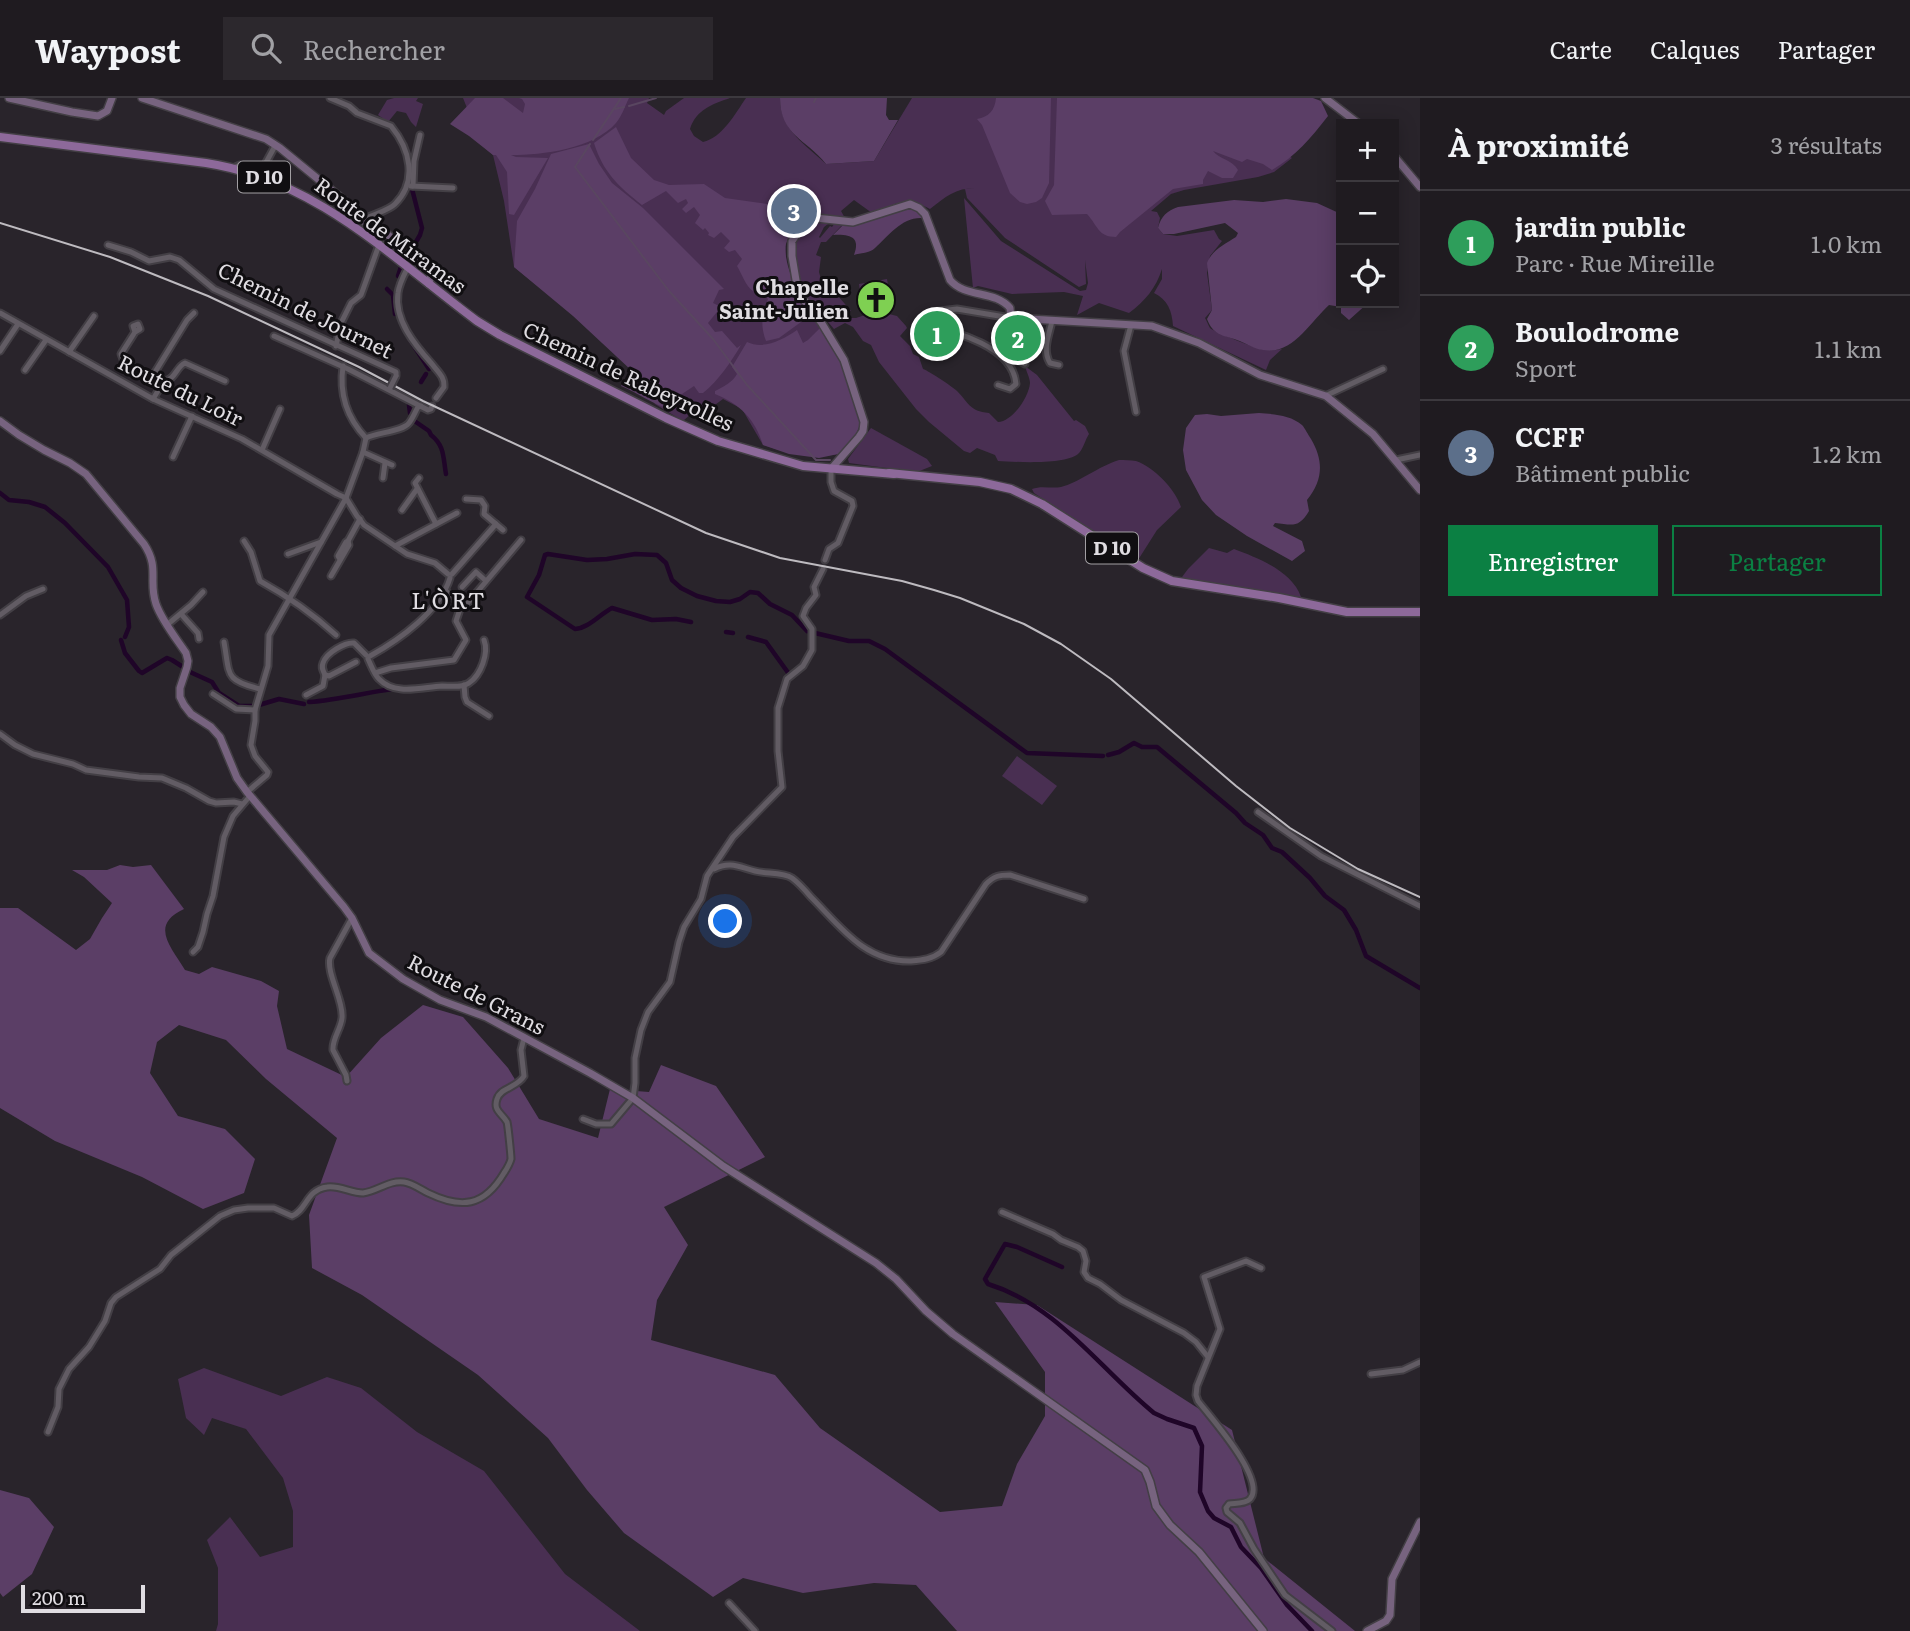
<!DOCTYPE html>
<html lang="fr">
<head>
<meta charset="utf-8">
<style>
  :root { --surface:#1f1b20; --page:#2c282d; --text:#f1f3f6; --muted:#a1a1a5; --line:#3c393e; --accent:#0b8043 }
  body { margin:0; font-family:Literata,serif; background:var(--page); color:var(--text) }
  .controls { position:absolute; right:21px; top:21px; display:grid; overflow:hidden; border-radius:0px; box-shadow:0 4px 18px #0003 }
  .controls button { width:63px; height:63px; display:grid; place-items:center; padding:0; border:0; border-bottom:2px solid var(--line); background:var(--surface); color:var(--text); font:35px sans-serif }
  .scale { position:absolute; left:21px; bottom:18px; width:124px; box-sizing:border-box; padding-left:7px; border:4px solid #e0dde2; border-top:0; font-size:19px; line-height:24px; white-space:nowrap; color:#e0dde2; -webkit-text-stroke:5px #100e11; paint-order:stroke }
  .you { position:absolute; left:726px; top:824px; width:24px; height:24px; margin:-18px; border:5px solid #fff; border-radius:50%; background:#1a73e8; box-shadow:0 0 0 10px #1a73e833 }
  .badge { display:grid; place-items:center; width:46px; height:46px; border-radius:50%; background:var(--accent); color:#fff; font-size:23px; font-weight:700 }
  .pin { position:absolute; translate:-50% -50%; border:4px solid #fff; box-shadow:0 2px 7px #0006 }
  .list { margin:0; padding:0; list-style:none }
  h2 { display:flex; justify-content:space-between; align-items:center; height:91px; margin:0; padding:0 28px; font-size:30px }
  h2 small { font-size:23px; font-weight:400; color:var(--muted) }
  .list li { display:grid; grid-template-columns:46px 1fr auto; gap:21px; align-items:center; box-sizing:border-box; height:105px; padding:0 28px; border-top:2px solid var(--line) }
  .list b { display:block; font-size:26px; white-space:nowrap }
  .list p { margin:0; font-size:23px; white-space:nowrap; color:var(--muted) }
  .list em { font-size:23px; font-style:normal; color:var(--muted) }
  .actions { display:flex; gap:14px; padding:21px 28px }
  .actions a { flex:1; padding:16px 0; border:2px solid var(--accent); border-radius:0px; text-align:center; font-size:24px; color:var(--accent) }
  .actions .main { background:var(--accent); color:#fff }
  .icon { flex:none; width:38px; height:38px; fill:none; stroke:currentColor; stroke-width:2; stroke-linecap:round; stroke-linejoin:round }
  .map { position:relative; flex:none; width:1420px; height:1533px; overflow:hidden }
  header { display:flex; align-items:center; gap:42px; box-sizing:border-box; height:98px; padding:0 35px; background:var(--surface); border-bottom:2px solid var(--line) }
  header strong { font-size:33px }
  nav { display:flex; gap:38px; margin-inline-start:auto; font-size:24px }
  .search { width:490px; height:63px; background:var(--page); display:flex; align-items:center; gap:18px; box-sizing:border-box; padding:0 24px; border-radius:0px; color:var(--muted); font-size:26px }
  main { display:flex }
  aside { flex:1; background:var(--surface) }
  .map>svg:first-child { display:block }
  .green { fill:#492f52 }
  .forest { fill:#5b3e66 }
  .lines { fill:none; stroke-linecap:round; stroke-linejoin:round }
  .stream { stroke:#594660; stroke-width:2 }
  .canal { stroke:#1f0528; stroke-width:4.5 }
  .street-casing { stroke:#433f45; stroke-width:9 }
  .secondary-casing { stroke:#433f45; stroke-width:10 }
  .primary-casing { stroke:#433f45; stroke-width:11 }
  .street { stroke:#625c64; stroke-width:5 }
  .secondary { stroke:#77637f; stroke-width:7 }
  .primary { stroke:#8d699a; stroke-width:8 }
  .rail { stroke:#bebbc0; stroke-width:2 }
  .street-bridge-casing { stroke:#433f45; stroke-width:9; stroke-linecap:butt }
  .street-bridge { stroke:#625c64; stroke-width:5 }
  .labels { text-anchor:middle; stroke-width:6; stroke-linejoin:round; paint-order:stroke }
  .shield { fill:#100e11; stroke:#a29fa3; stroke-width:2 }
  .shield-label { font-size:19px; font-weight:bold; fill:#e0dde2 }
  .street-label { font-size:21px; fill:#e0dde2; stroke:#100e11 }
  .poi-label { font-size:21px; font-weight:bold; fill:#e0dde2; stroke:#100e11; text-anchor:end }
  .neighbourhood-label { font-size:23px; letter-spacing:2px; fill:#e0dde2; stroke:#100e11 }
</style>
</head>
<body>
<header>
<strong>Waypost</strong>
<div class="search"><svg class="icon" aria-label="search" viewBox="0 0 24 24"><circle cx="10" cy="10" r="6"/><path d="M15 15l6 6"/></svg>Rechercher</div>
<nav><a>Carte</a><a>Calques</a><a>Partager</a></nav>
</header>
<main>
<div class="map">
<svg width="1420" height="1533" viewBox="0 0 1420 1533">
  <rect width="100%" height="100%" fill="#29242b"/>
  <g class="green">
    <polygon points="394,0 418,0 416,3 423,6 416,29 411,24 406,15 397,13 388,24 378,17 387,2"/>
    <path d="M463,0H649L647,5L664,17L666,13L684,0H730C712,6 696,12 690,31L694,38L703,44C722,40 735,16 746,0H780C780,32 805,46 826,66L874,63L912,0H1190L1251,32L1292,60L1274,74L1258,79L1184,92L1171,96L1151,113L1157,114L1160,120L1158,130L1163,136L1177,138L1214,132L1219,141L1222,143L1210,158L1207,175L1212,212L1205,220C1207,223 1208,227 1210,230C1214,234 1258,251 1264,252C1270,253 1276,252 1282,251L1270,262L1266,272L1173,228C1172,213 1168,202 1154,195L1162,181V171C1156,190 1145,203 1129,215L1099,205L1077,217L1083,198L1064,194L1012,196L978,188L973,190L964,100L1001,143L1080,193L1086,192L1088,185L1085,162L1086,186L1079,189L1005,140L967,100L965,91L975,90C956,90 945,99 930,111C905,97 897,106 872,115L854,102L841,113L846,122L814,116L801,115L797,113L785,143L787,174L822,227L853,338L838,356C810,361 790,356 763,347L742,311L723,301L708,312L701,307L683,323L655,306L633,273L574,217L514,169L504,103L493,57L471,38L467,10Z"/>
    <polygon points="811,123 832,123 824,129 819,139 820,140 830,128 832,129 835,125 843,126 826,144 821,144 816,157 821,159 819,174 822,185 823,183 827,184 833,181 838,198 851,213 817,215 806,199 793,157 793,144"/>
    <polygon points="887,181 889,192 888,196 891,199 893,212 884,216 874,217 874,213 862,210 859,186"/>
    <path d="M889,216L897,218L906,228L907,230L900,238L910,248L913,256L919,259L923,271C929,273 953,289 957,293C969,305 969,313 989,315L998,324C1012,324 1029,299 1030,285C1030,280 1026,273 1025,268L1037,277L1074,323L1076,322L1085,328L1089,336C1085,342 1083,352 1078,356C1064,367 1017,364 998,363L995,357L977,350L970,355L964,353L929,324L916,311L879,264L871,247L863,243L853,229L845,225L834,231L822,217L834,220H856L865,217L877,220Z"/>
    <path d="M1009,224C1017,225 1030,234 1034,242L1028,250L1025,248L1014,257L1009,254L1014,247L1002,239Z"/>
    <polygon points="871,330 927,361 932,368 917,374 849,365 848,361"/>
    <path d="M1119,362C1124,362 1131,362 1136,363C1154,369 1175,391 1181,409L1157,432L1138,462L1034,395L1032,391C1042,387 1051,391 1061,389C1078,385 1099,368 1119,362Z"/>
    <path d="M1209,450L1227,455L1234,451C1258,460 1292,473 1301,499L1292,500L1183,482L1182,479L1188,471Z"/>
    <polygon points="1017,658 1057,688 1042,707 1002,678"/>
    <polygon points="204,1270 281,1298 327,1279 361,1290 417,1334 484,1373 565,1476 640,1533 216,1533 218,1526 218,1470 207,1442 230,1419 260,1459 293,1449 293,1413 283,1380 246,1331 212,1320 204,1337 186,1320 178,1281"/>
  </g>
  <g class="forest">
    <path d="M475,0H503L523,15L525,6L522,1L519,0H629C625,8 622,18 616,25C593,51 543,57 511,57L516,59L548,60L514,117L509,116L507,74L496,57H493L469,38L450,26Z"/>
    <path d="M780,0H887L886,17L889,22H898L874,63L826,66C806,41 780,37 780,0Z"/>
    <path d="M996,0H1051L1049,85L1042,100L1036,104L1027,106L1020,104L1010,95L982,27L977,21C989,19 995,12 996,0Z"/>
    <path d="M1057,0H1313L1321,3L1328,18C1311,40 1296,58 1272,72L1263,66L1247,61L1242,64L1213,53C1219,61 1233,62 1238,72L1233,80H1222L1208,73L1203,82V86L1173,91L1120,134L1116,139C1098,139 1098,128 1087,116L1052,117L1045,103L1054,87Z"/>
    <path d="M616,29L631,60L654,82L669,87L704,86L725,100L788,109L801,122C794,129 789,136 786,146C782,166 801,201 812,218L807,222L805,219L801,224L779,240L766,243C760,228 762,215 768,201C763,196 759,196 753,193C746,189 741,174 737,168L742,161L735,152L729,154L724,150L730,143L721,134L714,140L708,137L709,135L705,130L703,132L695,125L700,117L694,109L686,115L682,111L688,105L686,101L678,105L666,93L642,107C618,88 603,74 594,45Z"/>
    <path d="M589,46L599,66L612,85L643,110L724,191L719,192L713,205L721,209L708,225L715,234L722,233L737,250L741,247C731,264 719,282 703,295H699L694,288L679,298L673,299L670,296L663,302L669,311C652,306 638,295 621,288L631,272L573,218L514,169L517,123L535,91L551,56Z"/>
    <path d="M1286,101L1317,105L1341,116V205H1368L1349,222L1341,215V209L1329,207C1311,223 1292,258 1263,252C1254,251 1246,245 1237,242C1222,237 1213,237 1207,221L1212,212L1207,165C1212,152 1225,146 1236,139L1238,135L1225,125L1174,136H1163L1158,130C1161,118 1167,113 1178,109L1234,102L1263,104Z"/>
    <path d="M907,107C915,109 921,112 922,120C902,119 888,138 875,150C870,155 860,155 854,157C861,139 850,136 833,137L845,125Z"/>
    <path d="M821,229L839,254L861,324L855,339L838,356L819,360L789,356L763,347C755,321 740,306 715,296V293C723,289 733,284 737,276L732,269L747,244C764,252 782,242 797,232L803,245L808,242Z"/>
    <path d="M1259,315C1273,316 1291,317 1302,327C1305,330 1308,337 1311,341C1324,363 1323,382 1307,402L1309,413C1299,430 1293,427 1275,425L1273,428L1302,443L1305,453L1292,463L1247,438L1216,417L1202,402L1186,372L1183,352L1186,330L1195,317L1207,316L1221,318Z"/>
    <path d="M120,767L133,769L151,767L184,811C149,827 171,849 185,872L199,876L212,869L261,883L279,893L277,908L287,951L346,979L381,940L423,907L463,919L508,970L539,1021L598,1040L610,991L649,994L661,967L716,988L765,1059L664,1109L688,1147L657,1202L651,1242L775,1277L820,1330L940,1414L1002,1408L1017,1366L1045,1318V1274L995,1204L1037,1207L1232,1332L1264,1460L1355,1533H957L916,1487L874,1485L803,1495L743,1480L713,1499L624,1435L587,1392L548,1340L478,1277L362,1197L312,1170L309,1117L337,1040L266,981L226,942L179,927L157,944L150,975L178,1018L225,1031L255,1061L244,1095L203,1111L142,1079L55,1043L0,1010V810H18L76,852L90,841L102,820L112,805L84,779L72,772H107Z"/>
    <polygon points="0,1392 29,1400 54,1429 32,1476 3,1499 0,1495"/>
  </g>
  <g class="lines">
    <g class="stream">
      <polyline points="814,4 816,0"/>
      <polyline points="629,8 656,0"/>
      <polyline points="615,11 624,9"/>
      <polyline points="593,42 621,0"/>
      <polyline points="590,46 575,69 669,193 713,241 747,287 816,362 830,362"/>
    </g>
    <g class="canal">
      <polyline points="406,161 420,137 422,130 411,87"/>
      <polyline points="398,178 401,169"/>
      <polyline points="387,191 393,197 395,216"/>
      <polyline points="410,242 429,271"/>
      <polyline points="421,284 426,276"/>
      <polyline points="409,307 410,315"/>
      <path d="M413,322L429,333L431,337C445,348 443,360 446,376"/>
      <polyline points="0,395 9,402 29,404 45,409 65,425 108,469 127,502 129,529 125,539"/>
      <path d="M691,524L676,521L652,522L612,510C600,516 589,530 575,531L527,499L539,477L545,457L548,456L587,462L607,461L635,456L657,457L666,465L672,482L681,490L697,498L716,503L730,504L740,501L750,494L758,495L770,506L792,517L807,533"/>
      <polyline points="726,534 733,535"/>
      <polyline points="815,535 849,543 869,543 885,551 1027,655 1103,658"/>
      <polyline points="748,539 766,544 789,576"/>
      <polyline points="121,542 125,555 139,573 142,575 167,560 172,562 183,569"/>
      <polyline points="190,574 212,584 219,595 239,608 252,608"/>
      <path d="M309,604C337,602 364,595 392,591"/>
      <polyline points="259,607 279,601 304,606"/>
      <polyline points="1108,657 1119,654 1134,645 1142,649 1157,649 1236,715 1245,725 1263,737 1272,750 1282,754 1310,780 1325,798 1344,812 1356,832 1366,858 1420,890"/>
      <path d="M1062,1169L1017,1149L1005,1146L985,1181L988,1186C1057,1207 1100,1271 1154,1315L1167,1321L1194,1330L1202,1348L1200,1394L1208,1413L1214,1420L1231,1429L1241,1449L1261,1470L1287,1507L1312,1533"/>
    </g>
    <defs>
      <g id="street">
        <path d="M330,0L349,8L357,15L391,28C410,51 418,83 395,106C389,112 377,115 369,119"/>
        <polyline points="233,70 240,67 263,70 275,48"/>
        <polyline points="411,88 453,90"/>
        <polyline points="413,88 414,63 420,37"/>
        <polyline points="378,129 380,149"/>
        <polyline points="108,147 131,154 149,163 170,159 179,162 214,191 396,274 396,278"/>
        <path d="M408,169C404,177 399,186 398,195C394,222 415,247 432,266C438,274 445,279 444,289L436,300"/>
        <polyline points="0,215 153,301 242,341 337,396 346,400"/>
        <path d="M1052,223C1049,237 1042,252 1050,265L1059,267"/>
        <polyline points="1131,227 1124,253 1136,314"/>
        <polyline points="925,228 923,232 923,243 929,244"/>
        <polyline points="135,234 133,228 138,226 140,231 135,234 121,256 124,264 158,283 164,283"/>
        <polyline points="274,238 348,271 428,312 431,311 432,308"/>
        <polyline points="927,243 927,257"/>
        <polyline points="336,248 341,225 351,205 361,197 379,147"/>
        <polyline points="998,251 1025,266"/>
        <polyline points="0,253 18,226"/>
        <polyline points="69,254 94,218"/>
        <path d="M343,268C339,296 347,320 366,340"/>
        <polyline points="25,272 46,242"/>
        <polyline points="152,279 187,222 194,215"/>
        <path d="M164,283C176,281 176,269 185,265L225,283"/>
        <path d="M998,287L1010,291L1016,286C1013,249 957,233 926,229L931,214L957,211L1011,220"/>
        <polyline points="1325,298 1383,271"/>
        <polyline points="153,301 164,283"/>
        <path d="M366,340C377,334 402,334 409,325C413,320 415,314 418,309L421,308"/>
        <polyline points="262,352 280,311"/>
        <polyline points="363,354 392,367"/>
        <polyline points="173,359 192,318"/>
        <polyline points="1396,362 1420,357"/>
        <polyline points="383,380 385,365"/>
        <polyline points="419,380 415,385 436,426"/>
        <polyline points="346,400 357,418 364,427 407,456 435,465 448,476"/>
        <polyline points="466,401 481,402 485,408 484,416 503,432"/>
        <polyline points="402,412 417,391"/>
        <path d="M244,443L251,454L260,483C289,499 312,515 336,537"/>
        <polyline points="395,448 457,415"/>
        <polyline points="288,456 321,444"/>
        <polyline points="340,461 338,458 346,444 348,443"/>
        <polyline points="825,462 829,451 838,445 853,408 852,403 834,393 831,384 831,371 834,371"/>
        <polyline points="452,476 496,426"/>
        <polyline points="331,478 349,447 348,443 360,421"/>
        <polyline points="462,489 476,474 486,483"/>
        <polyline points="445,492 461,508 467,506 521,442"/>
        <polyline points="181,516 198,535 199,541"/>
        <polyline points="0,517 26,498 43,491"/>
        <polyline points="168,526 191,507 203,494"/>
        <path d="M224,544C230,577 224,582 260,591"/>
        <path d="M370,558C399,542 440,513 450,480"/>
        <path d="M368,561C371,567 374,576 379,581C395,598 422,589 442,588C450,588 462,590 469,585C481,577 489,555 484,542"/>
        <polyline points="375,575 391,570 454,562 466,542 456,523 461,508"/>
        <path d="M325,577C323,572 321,570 323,565C326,555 345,544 354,545L366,557"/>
        <polyline points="464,587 465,599 467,604 489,618"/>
        <polyline points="213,596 236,611 255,612"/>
        <polyline points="306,597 323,588 325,577 329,578 356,564"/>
        <polyline points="0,636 15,647 33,656 73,666 86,672 139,679 162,680 186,690 209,703 216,705 234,704 242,706"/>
        <polyline points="247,694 267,677 268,674 255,658 251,647 255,623 255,612 268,568 269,537 346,400 363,354 366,340"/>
        <polyline points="1258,714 1321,758 1420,808"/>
        <path d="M714,771C730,763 739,769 755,773C766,776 783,774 792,780C799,785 805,792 811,799C840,828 864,864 911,863C923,862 932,861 941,854L986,786C994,778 999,777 1010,777L1084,801"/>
        <polyline points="193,854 198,849 203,834 207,816 213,798 224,739 233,718 250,698"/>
        <path d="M347,983L346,977L333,952C332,941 341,931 342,920C344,903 326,875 330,860L352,820"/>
        <polyline points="583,1021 596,1026 611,1026 633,1000 635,985 635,960 641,932 648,914 670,884 679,844 684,829 701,801 707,778 733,739 782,689 778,653 778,610 787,581 803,568 812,552 812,531 803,518 806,510 816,497 814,489 823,471"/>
        <polyline points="1002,1114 1053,1136 1061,1142 1078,1149 1083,1153 1086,1163 1084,1174 1088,1180 1100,1186 1121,1202 1184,1235 1196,1244 1208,1259"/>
        <path d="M1261,1170L1246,1163L1204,1179L1220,1231L1197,1288L1196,1297L1198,1303C1211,1320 1267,1382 1250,1401C1245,1406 1236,1405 1229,1406L1226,1410L1227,1414L1240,1425L1254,1451L1285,1497L1332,1533"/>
        <polyline points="1371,1276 1403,1272 1420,1264"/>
        <path d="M48,1334L58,1309L59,1291L69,1271L89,1249L105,1223L111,1205L116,1199L160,1171L171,1157L220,1118L234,1112L248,1110H274L292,1118C307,1112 306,1092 327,1089C339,1087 351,1095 363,1095C378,1093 389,1082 404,1084C412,1085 420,1091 428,1095C461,1111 484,1109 504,1075C506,1072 510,1065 511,1061C511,1057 508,1027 507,1024C502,1015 493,1013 497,1001C501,989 517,990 524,978L521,952L524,940"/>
        <polyline points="729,1505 755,1533"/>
      </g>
      <g id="secondary">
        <polyline points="9,0 72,14 98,18 107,13 112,0"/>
        <polyline points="142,0 266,41 280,50 362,117 362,121 366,125 371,123 428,170 431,177 429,186"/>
        <polyline points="1325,0 1359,26"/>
        <polyline points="1394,58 1420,89"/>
        <path d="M0,323L19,337L44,352L70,365L86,376L144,446C160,470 148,483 156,506C162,523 176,540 186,555L188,563L187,569L180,590V599L184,607L191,616L211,629L220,639L237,680L247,694L344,809L352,820L369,855L403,881L440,902L486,919L590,975L633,1000L723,1068L876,1165L896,1181L926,1213L953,1236L1145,1372L1150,1384L1156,1408L1170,1427L1199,1454L1263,1533"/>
        <path d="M831,371L859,339L863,333L864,324L844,262L821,224L804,202L797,188L792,158V143L803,127L816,120L853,124L910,106L919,110L925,116L950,182C965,200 995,192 1010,210L1011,220L1152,228L1199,245L1260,277L1326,298L1373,336L1420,392"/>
        <polyline points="1367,1533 1386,1523 1390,1517 1392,1481 1420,1424"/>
      </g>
      <g id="primary">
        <path d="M0,39L206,65C316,82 391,159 477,223L500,237L666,320L718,343L803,368L894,376"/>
        <polyline points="889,375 980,384 1011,391 1042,406 1143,470 1172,483 1279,500 1347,514 1420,514"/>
      </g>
    </defs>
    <use href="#street" class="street-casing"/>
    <use href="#secondary" class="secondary-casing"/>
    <use href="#primary" class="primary-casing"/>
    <use href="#street" class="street"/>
    <use href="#secondary" class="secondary"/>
    <use href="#primary" class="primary"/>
    <polyline class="rail" points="0,125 110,159 208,198 359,269 423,303 706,435 780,460 902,483 934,492 960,500 1024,526 1061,546 1111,581 1236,688 1290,730 1358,771 1420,799"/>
    <defs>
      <polyline id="street-bridge" points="390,290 396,278"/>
    </defs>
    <use href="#street-bridge" class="street-bridge-casing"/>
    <use href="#street-bridge" class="street-bridge"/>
  </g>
  <defs>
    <symbol id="church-disc" viewBox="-11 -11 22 22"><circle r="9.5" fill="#7fd052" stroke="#100e11"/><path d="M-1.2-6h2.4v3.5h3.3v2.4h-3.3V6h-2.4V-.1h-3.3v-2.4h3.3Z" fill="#111"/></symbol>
  </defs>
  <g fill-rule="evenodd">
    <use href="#church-disc" x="854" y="180" width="44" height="44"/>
  </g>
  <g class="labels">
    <g class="shield">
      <rect x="238" y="63.5" width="52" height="31" rx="5"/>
      <rect x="1086" y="434.5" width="52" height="31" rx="5"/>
    </g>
    <g class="shield-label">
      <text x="264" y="86">D 10</text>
      <text x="1112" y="457">D 10</text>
    </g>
    <g class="street-label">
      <text transform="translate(390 138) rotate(36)" y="7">Route de Miramas</text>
      <text transform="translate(305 213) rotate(26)" y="7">Chemin de Journet</text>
      <text transform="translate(628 279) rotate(25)" y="7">Chemin de Rabeyrolles</text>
      <text transform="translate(180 293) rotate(26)" y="7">Route du Loir</text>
      <text transform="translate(476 897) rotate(27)" y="7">Route de Grans</text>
    </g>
    <g class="poi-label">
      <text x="849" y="197">Chapelle<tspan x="849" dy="24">Saint-Julien</tspan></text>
    </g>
    <g class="neighbourhood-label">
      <text x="449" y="511">L'ÒRT</text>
    </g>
  </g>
</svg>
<div class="controls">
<button>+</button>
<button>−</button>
<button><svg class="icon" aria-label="locate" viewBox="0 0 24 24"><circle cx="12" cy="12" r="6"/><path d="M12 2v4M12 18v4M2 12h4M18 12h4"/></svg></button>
</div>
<div class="scale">200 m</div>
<div class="you"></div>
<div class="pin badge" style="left:937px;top:236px;background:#2e9e5b">1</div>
<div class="pin badge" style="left:1018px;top:240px;background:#2e9e5b">2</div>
<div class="pin badge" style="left:794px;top:113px;background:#5c6f8a">3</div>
</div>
<aside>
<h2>À proximité<small>3 résultats</small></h2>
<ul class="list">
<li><span class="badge" style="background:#2e9e5b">1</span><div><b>jardin public</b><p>Parc · Rue Mireille</p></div><em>1.0 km</em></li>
<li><span class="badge" style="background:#2e9e5b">2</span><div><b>Boulodrome</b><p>Sport</p></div><em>1.1 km</em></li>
<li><span class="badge" style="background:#5c6f8a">3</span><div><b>CCFF</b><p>Bâtiment public</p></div><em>1.2 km</em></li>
</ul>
<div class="actions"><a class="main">Enregistrer</a><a>Partager</a></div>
</aside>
</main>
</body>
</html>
